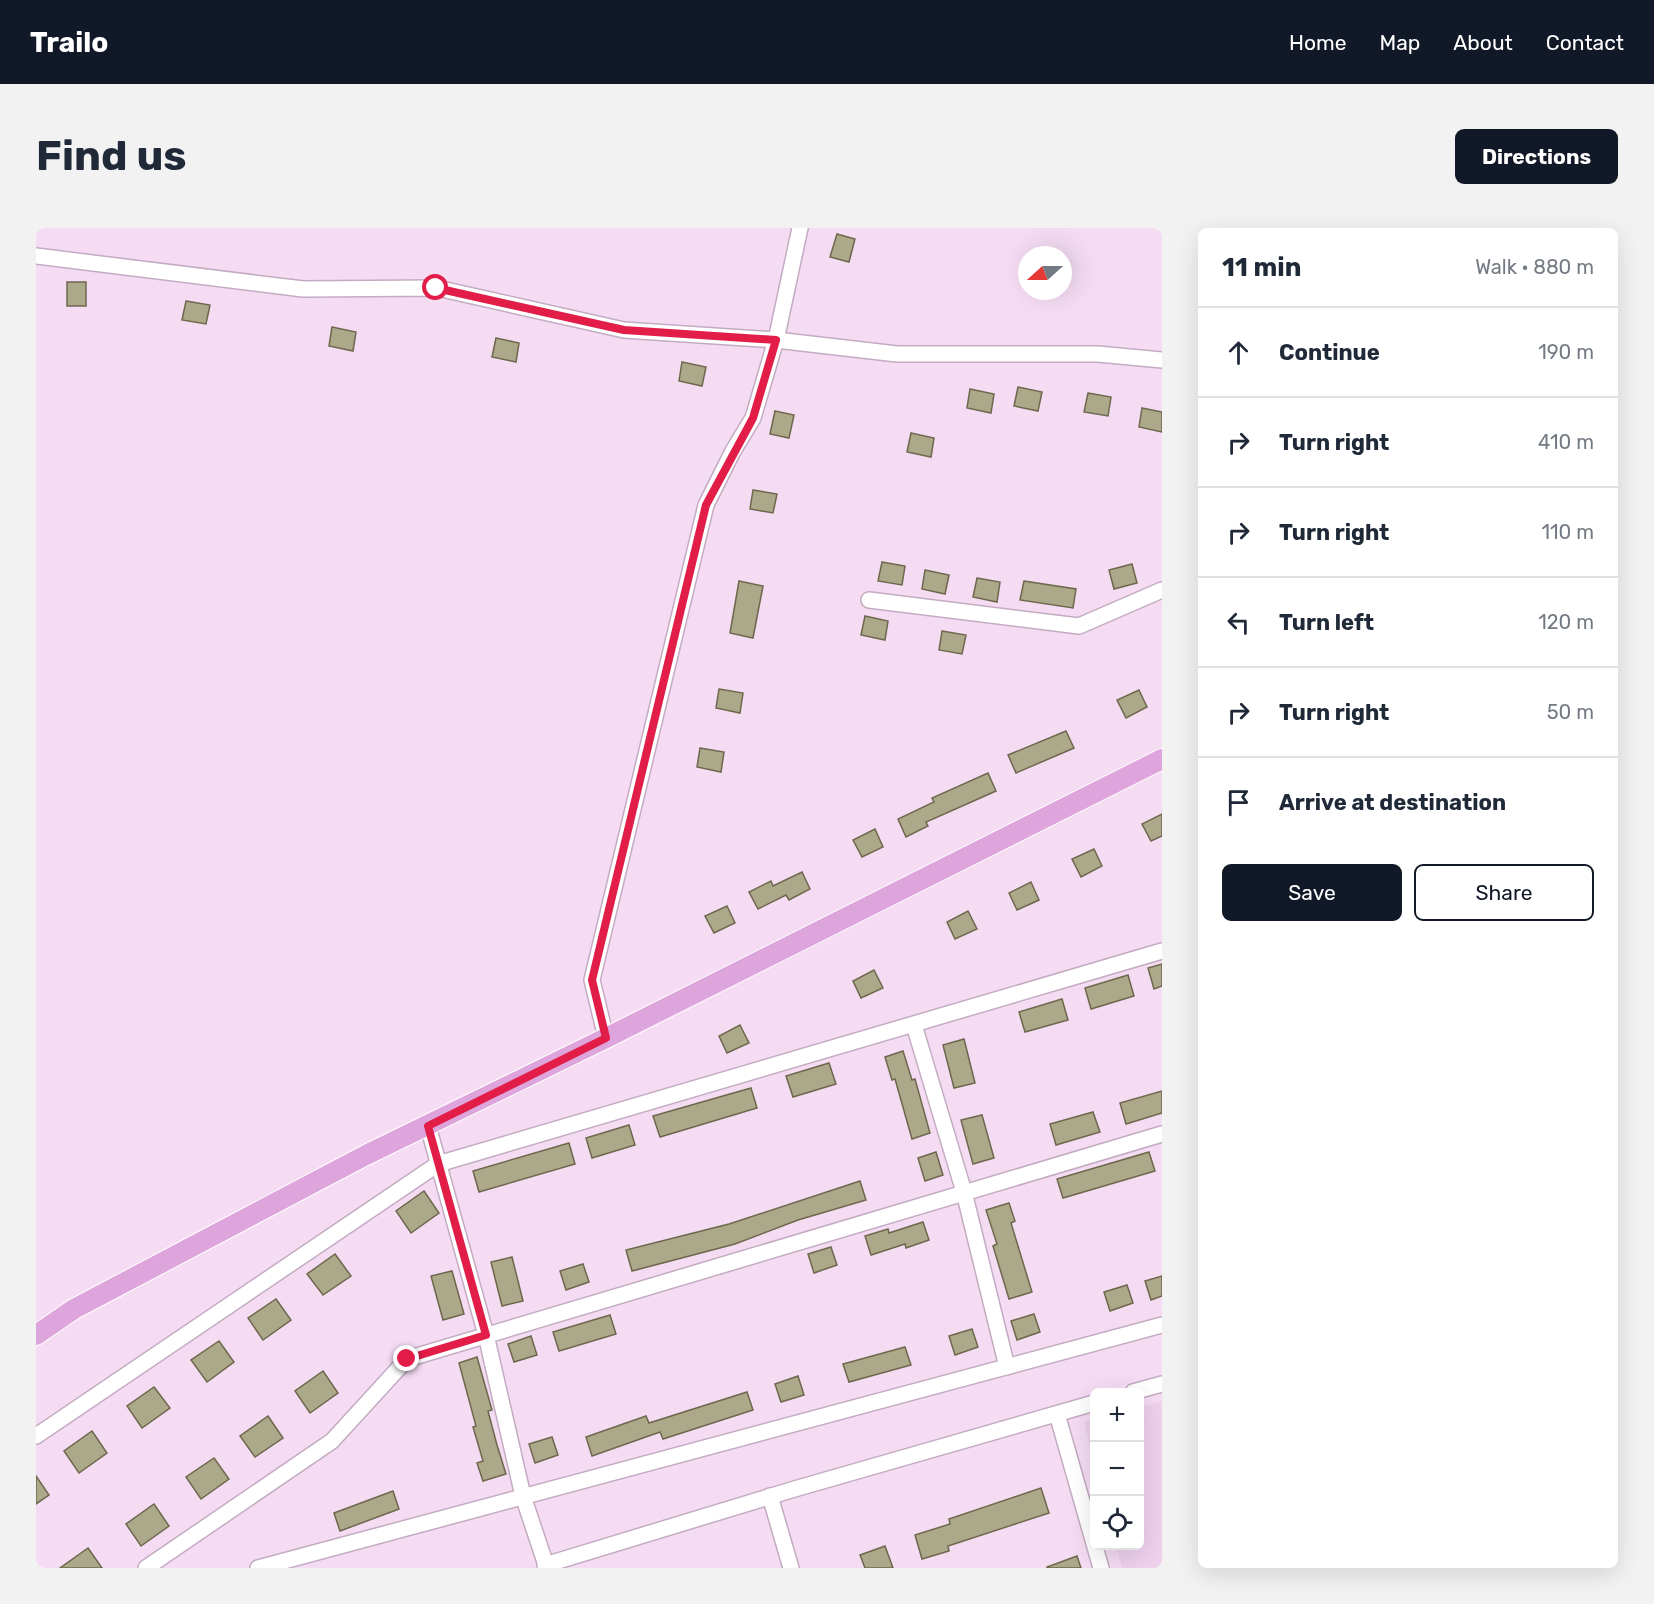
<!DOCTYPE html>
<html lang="en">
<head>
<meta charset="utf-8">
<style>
  :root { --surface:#fff; --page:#f2f2f3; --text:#1f2937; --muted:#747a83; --line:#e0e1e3; --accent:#111827 }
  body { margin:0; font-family:Rubik,sans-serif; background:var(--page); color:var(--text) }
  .controls { position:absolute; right:18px; bottom:18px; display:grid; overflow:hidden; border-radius:9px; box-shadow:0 6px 24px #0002 }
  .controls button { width:54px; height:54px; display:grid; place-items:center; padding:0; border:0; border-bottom:2px solid var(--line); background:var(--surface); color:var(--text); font:30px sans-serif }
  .compass { position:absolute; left:982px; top:18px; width:54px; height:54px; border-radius:50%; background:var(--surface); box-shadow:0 6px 24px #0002; rotate:249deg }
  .stop { position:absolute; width:18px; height:18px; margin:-14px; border:4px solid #e11d48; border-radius:50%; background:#fff }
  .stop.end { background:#e11d48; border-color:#fff; box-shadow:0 2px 6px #0008 }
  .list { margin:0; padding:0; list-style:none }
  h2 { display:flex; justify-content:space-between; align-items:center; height:78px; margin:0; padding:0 24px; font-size:26px }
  h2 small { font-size:20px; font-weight:400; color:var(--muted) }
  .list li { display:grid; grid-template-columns:39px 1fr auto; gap:18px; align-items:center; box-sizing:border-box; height:90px; padding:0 24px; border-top:2px solid var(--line) }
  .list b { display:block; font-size:22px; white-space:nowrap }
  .list em { font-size:20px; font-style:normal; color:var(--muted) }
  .actions { display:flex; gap:12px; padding:18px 24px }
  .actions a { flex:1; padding:14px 0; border:2px solid var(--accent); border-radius:9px; text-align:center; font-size:21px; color:var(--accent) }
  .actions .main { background:var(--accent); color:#fff }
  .icon { flex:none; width:33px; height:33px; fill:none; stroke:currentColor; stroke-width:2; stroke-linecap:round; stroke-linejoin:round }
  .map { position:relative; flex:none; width:1126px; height:1340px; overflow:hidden; border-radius:9px }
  header { display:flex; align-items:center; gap:36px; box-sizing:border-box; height:84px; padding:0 30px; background:var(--accent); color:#fff }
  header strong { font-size:28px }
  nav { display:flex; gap:33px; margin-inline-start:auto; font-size:21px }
  .intro { display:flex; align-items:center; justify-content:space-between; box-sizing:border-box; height:144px; padding:0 36px }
  h1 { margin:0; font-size:42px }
  .button { padding:15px 27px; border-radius:9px; background:var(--accent); color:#fff; font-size:21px; font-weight:700 }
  main { display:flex; gap:36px; padding:0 36px }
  aside { flex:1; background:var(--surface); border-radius:9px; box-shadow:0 6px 24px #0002 }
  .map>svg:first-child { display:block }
  .built { fill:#efd0ed }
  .building { fill:#aca88a; stroke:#6d684d; stroke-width:1.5 }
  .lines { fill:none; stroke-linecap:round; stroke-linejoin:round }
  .minor-casing { stroke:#c3acc2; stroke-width:18 }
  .major-casing { stroke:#fff; stroke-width:22 }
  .minor { stroke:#fff; stroke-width:15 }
  .major { stroke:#dda5dc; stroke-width:20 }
  .route { stroke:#e11d48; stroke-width:8 }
</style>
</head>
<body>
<header>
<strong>Trailo</strong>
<nav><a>Home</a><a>Map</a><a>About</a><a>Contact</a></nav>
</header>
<div class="intro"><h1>Find us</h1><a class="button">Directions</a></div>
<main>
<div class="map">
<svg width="1126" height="1340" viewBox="0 0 1126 1340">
  <rect width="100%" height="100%" fill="#f5dcf3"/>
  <g class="built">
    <polygon points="1126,1173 1126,1340 1086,1340 1080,1318 1104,1318 1104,1179"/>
    <polygon points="1058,1192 1058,1234 1048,1194"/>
  </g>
  <g class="building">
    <polygon points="801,6 819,11 813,34 794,29"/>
    <rect x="31" y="54" width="19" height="24"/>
    <polygon points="150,73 174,77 170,96 146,92"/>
    <polygon points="296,99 320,104 317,123 293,118"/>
    <polygon points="460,110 483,115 480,134 456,129"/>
    <polygon points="646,134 670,139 666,158 643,153"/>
    <polygon points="982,159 1006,164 1002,183 978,178"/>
    <polygon points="934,161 958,166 955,185 931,180"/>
    <polygon points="1052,165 1075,169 1072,188 1048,184"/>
    <polygon points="1106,180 1126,184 1126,204 1103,199"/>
    <polygon points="739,183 758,187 753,210 734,206"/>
    <polygon points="875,205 898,210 895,229 871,224"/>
    <polygon points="717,262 741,266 737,285 714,281"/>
    <polygon points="846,334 869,338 866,357 842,353"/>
    <polygon points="1096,336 1101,355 1078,361 1073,342"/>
    <polygon points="889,342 913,347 909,366 886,361"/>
    <polygon points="941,350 964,354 961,374 937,369"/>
    <polygon points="703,353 727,358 717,410 694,405"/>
    <polygon points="988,353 1040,361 1037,380 984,372"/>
    <polygon points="829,388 852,393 849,412 825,407"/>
    <polygon points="906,403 930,407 926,426 903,422"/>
    <polygon points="683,461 707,465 704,485 680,480"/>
    <polygon points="1103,462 1111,479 1090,490 1081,472"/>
    <polygon points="1030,503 1038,520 980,545 972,527"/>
    <polygon points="664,520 688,524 685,544 661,539"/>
    <polygon points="952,545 960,563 890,594 892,598 870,609 862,591 898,574 896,570"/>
    <polygon points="1126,586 1126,608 1115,613 1106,596"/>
    <polygon points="839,601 847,619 826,629 817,612"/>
    <polygon points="1058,621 1066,638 1045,649 1036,631"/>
    <polygon points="766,644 774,661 753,672 750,667 722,681 713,664 735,653 737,658"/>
    <polygon points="995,654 1003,672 981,682 973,665"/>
    <polygon points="691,678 699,695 678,705 669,688"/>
    <polygon points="932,683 941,701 919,711 911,694"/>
    <polygon points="1126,736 1126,758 1118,761 1112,740"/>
    <polygon points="838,742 847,760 825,770 817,753"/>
    <polygon points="1092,747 1098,768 1055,781 1049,760"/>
    <polygon points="1026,771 1032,792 989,804 983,784"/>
    <polygon points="704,797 713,815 691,825 683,808"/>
    <polygon points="928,811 939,855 918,860 907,817"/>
    <polygon points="867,823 876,852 879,851 894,905 876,911 859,851 856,852 849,829"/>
    <polygon points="793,835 800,856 757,869 750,848"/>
    <polygon points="715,860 721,880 624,909 617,888"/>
    <polygon points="1126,863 1126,885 1090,896 1084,875"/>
    <polygon points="1057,884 1064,904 1020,917 1014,896"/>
    <polygon points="946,887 958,930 937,936 925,892"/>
    <polygon points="593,897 599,917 556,930 550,910"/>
    <polygon points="533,915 539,936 443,964 437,943"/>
    <polygon points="900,924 907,947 889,953 882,930"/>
    <polygon points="1113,924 1119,943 1027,970 1021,951"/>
    <polygon points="824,953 830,972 762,992 699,1016 596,1043 590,1022 693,996"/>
    <polygon points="388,963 403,985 375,1005 360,983"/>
    <polygon points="973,975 979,993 975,995 996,1064 973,1071 957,1018 961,1016 950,982"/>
    <polygon points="887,994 893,1012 870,1020 869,1016 835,1027 829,1008 852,1001 853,1005"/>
    <polygon points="795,1019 801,1037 778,1045 772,1026"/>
    <polygon points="299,1026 315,1048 287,1067 271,1046"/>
    <polygon points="476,1029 487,1073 466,1078 455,1034"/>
    <polygon points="547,1036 553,1054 530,1062 524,1043"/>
    <polygon points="416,1043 428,1086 407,1092 395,1048"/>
    <polygon points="1126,1048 1126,1068 1115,1072 1109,1053"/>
    <polygon points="1091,1057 1097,1075 1074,1083 1068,1064"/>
    <polygon points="240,1071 255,1092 227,1112 212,1090"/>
    <polygon points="998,1086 1004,1104 981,1112 975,1093"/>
    <polygon points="574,1087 580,1106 523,1123 517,1104"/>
    <polygon points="936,1101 942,1119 919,1127 913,1108"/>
    <polygon points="495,1108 501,1127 478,1134 472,1116"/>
    <polygon points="183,1113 198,1134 171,1154 155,1132"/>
    <polygon points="869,1119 875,1137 813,1154 807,1136"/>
    <polygon points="441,1129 456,1182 452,1183 461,1217 470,1246 447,1253 441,1235 447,1233 437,1199 440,1198 423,1135"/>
    <polygon points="287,1143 302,1165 274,1185 259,1163"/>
    <polygon points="762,1148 768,1167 745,1174 739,1156"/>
    <polygon points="118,1159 134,1180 106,1200 91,1178"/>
    <polygon points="711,1164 717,1182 627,1211 624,1204 556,1228 550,1209 610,1188 613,1195"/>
    <polygon points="232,1188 247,1210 219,1229 204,1208"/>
    <polygon points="56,1203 71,1225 43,1245 28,1223"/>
    <polygon points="516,1209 522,1227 499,1235 493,1216"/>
    <polygon points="178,1230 193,1251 165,1271 150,1249"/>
    <polygon points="0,1248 13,1267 0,1276"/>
    <polygon points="1005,1260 1013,1285 912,1318 913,1323 886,1331 879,1307 914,1296 913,1291"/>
    <polygon points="357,1263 363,1281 304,1303 298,1285"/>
    <polygon points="118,1276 133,1298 105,1318 90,1296"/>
    <polygon points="849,1318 857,1340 829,1340 824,1327"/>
    <polygon points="52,1320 66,1340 24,1340"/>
    <polygon points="1041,1328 1045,1340 1011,1340 1011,1339"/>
  </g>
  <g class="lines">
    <defs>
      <g id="minor">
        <polyline points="0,28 267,61 401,60 588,102 740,112 861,126 1062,126 1126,132"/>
        <polyline points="833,372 1043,398 1126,362"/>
        <polyline points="878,797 928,964 971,1139"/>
        <polyline points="570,810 556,752 670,277 697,223 717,190 740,112 764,0"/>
        <polyline points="392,898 450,1107 487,1268 511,1340"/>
        <polyline points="1097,1164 1126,1156"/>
        <polyline points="1021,1186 1065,1340"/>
        <polyline points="0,1208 402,936 1126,723"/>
        <polyline points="734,1268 755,1340"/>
        <polyline points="509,1337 762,1260 1058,1175"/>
        <polyline points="110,1340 296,1213 371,1131 1126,906"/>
        <polyline points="222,1340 1126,1097"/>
      </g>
      <polyline id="major" points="0,1107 38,1081 330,927 570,810 1126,531"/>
    </defs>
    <use href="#minor" class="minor-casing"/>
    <use href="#major" class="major-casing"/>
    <use href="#minor" class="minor"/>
    <use href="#major" class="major"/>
  </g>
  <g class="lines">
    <polyline class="route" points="371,1131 450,1107 392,898 570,810 556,752 670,277 717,190 740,112 588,102 400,60"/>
  </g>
</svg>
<div class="controls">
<button>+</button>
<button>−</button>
<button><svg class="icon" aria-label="locate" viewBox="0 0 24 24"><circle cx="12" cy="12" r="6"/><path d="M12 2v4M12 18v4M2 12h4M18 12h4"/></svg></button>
</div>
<svg class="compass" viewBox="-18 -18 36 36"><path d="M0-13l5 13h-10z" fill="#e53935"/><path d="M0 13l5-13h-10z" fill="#747a83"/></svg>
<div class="stop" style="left:400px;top:60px"></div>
<div class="stop end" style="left:371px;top:1131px"></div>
</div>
<aside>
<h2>11 min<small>Walk · 880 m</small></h2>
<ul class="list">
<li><svg class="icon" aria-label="ahead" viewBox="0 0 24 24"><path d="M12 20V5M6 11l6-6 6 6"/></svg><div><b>Continue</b></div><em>190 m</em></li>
<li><svg class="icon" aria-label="right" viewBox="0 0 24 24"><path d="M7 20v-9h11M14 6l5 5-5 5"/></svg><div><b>Turn right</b></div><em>410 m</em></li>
<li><svg class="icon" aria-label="right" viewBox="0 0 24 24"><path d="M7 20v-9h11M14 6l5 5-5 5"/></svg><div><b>Turn right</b></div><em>110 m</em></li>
<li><svg class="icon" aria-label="left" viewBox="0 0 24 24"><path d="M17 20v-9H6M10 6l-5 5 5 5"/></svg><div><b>Turn left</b></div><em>120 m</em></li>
<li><svg class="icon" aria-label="right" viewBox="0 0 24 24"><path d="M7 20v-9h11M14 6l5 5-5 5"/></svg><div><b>Turn right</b></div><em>50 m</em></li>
<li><svg class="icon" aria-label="arrive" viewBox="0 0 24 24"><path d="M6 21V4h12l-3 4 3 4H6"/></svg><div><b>Arrive at destination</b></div></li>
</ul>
<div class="actions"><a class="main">Save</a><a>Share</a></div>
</aside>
</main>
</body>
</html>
